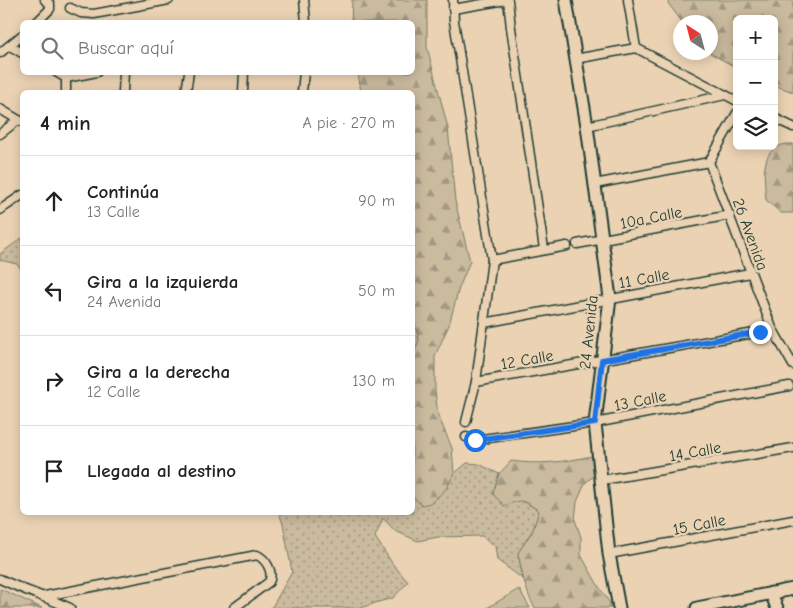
<!DOCTYPE html>
<html lang="es">
<head>
<meta charset="utf-8">
<style>
  :root { --surface:#fff; --page:#f2f2f2; --text:#222; --muted:#767676; --line:#e0e0e0 }
  body { margin:0; font-family:"Comic Neue",sans-serif; background:var(--page); color:var(--text) }
  .controls { position:absolute; right:15px; top:15px; display:grid; overflow:hidden; border-radius:8px; box-shadow:0 2px 12px #0003 }
  .controls button { width:45px; height:45px; display:grid; place-items:center; padding:0; border:0; border-bottom:1px solid var(--line); background:var(--surface); color:var(--text); font:25px sans-serif }
  .compass { position:absolute; left:673px; top:15px; width:45px; height:45px; border-radius:50%; background:var(--surface); box-shadow:0 2px 12px #0003; rotate:324deg }
  .stop { position:absolute; width:15px; height:15px; margin:-11px; border:4px solid #1a73e8; border-radius:50%; background:#fff }
  .stop.end { background:#1a73e8; border-color:#fff; box-shadow:0 1px 5px #0008 }
  .list { margin:0; padding:0; list-style:none }
  h2 { display:flex; justify-content:space-between; align-items:center; height:65px; margin:0; padding:0 20px; font-size:21px }
  h2 small { font-size:16px; font-weight:400; color:var(--muted) }
  .list li { display:grid; grid-template-columns:32px 1fr auto; gap:15px; align-items:center; box-sizing:border-box; height:90px; padding:0 20px; border-top:1px solid var(--line) }
  .list b { display:block; font-size:19px; white-space:nowrap }
  .list p { margin:0; font-size:16px; white-space:nowrap; color:var(--muted) }
  .list em { font-size:16px; font-style:normal; color:var(--muted) }
  .icon { flex:none; width:28px; height:28px; fill:none; stroke:currentColor; stroke-width:2; stroke-linecap:round; stroke-linejoin:round }
  .map { position:relative; flex:none; width:793px; height:608px; overflow:hidden }
  .search { position:absolute; background:var(--surface); box-shadow:0 2px 12px #0003; left:20px; top:20px; width:395px; height:55px; display:flex; align-items:center; gap:12px; box-sizing:border-box; padding:0 18px; border-radius:8px; color:var(--muted); font-size:19px }
  .panel { position:absolute; background:var(--surface); box-shadow:0 2px 12px #0003; left:20px; top:90px; width:395px; height:425px; border-radius:8px }
  .map>svg:first-child { display:block }
  .grass { fill:url(#grass-dots); stroke:#747c69 }
  .forest { fill:url(#forest-firs); stroke:#747c69 }
  .park { fill:#caba9e; stroke:#747c69 }
  .lines { fill:none; stroke-linecap:round; stroke-linejoin:round }
  .minor-casing { stroke:#1f3d34; stroke-width:11 }
  .secondary-casing { stroke:#1f3d34; stroke-width:15 }
  .minor { stroke:#ebd2b3; stroke-width:8 }
  .secondary { stroke:#ebd2b3; stroke-width:11 }
  .route { stroke:#1a73e8; stroke-width:6 }
  .labels { text-anchor:middle; stroke-width:4.5; stroke-linejoin:round; paint-order:stroke }
  .street-label { font-size:16px; fill:#1f3d34; stroke:#ebd2b3 }
</style>
</head>
<body>
<div class="map">
<svg width="793" height="608" viewBox="0 0 793 608">
  <defs>
    <pattern id="grass-dots" width="8" height="8" patternUnits="userSpaceOnUse" patternTransform="scale(1.25)"><rect width="8" height="8" fill="#caba9e"/><path d="M2 2h.1M6 6h.1" fill="none" stroke="#a39882" stroke-width="1.8" stroke-linecap="round"/></pattern>
    <pattern id="forest-firs" width="22" height="20" patternUnits="userSpaceOnUse" patternTransform="scale(1.25)"><rect width="22" height="20" fill="#caba9e"/><path d="M5 1l3.5 6h-7zM16 11l3.5 6h-7z" fill="#a39882"/></pattern>
  </defs>
  <rect width="100%" height="100%" fill="#ebd2b3"/>
  <filter id="ink" filterUnits="userSpaceOnUse"><feTurbulence type="fractalNoise" baseFrequency=".02" numOctaves="2"/><feDisplacementMap in="SourceGraphic" scale="10" xChannelSelector="R" yChannelSelector="G"/><feConvolveMatrix kernelMatrix="1 2 1 2 8 2 1 2 1" color-interpolation-filters="sRGB"/></filter>
  <g filter="url(#ink)">
    <g class="grass">
      <polygon points="22,238 22,270 17,264 0,260 0,254"/>
      <polygon points="412,280 415,291 413,316 419,340 413,359"/>
      <polygon points="467,463 479,464 499,474 493,494 524,501 539,511 534,528 518,553 523,579 497,560 495,546 482,536 438,537 418,541 395,531 383,518 375,537 392,563 408,582 393,598 378,602 361,608 269,608 272,607 292,572 283,524 279,513 412,512 413,496 413,498 446,489 454,474"/>
    </g>
    <g class="forest">
      <polygon points="352,0 427,0 427,47 448,128 455,201 470,261 459,288 449,325 435,356 435,390 438,415 452,448 454,474 446,489 431,503 422,505 412,496 412,359 419,340 413,316 415,291 412,280 412,92 361,92 358,73 412,72 412,22 351,22"/>
      <polygon points="668,0 793,0 793,92 774,85 774,19 737,19 737,68 710,53 710,22 682,22 668,3"/>
      <path d="M791,144H793V213H781L766,200C765,183 759,154 779,146C783,144 788,144 791,144Z"/>
      <path d="M592,456L596,474L585,483L577,502L575,520L581,537V555L599,587L613,608H535C525,591 522,573 518,553L533,530L539,511C522,499 522,499 504,506L493,494L499,474L511,461C539,465 565,462 592,456Z"/>
      <polygon points="0,589 5,591 42,608 0,608"/>
    </g>
    <polygon class="park" points="519,589 530,608 487,608"/>
    <g class="lines">
      <defs>
        <g id="minor">
          <polyline points="304,0 306,22"/>
          <polyline points="453,0 454,21 492,260 476,382 466,422"/>
          <polyline points="508,0 511,28 544,249"/>
          <polyline points="628,0 636,48"/>
          <polyline points="70,8 81,13 94,14 169,0"/>
          <polyline points="453,9 506,0"/>
          <polyline points="37,22 50,9 50,4 45,0"/>
          <polyline points="10,46 22,53"/>
          <polyline points="0,53 22,35"/>
          <polyline points="575,59 636,48 737,101"/>
          <polyline points="56,72 66,78 97,72"/>
          <polyline points="66,92 66,78"/>
          <polyline points="123,92 124,72"/>
          <polyline points="186,92 189,72"/>
          <polyline points="243,92 244,72"/>
          <polyline points="302,92 304,72"/>
          <polyline points="0,109 22,122"/>
          <polyline points="737,113 709,162 772,328 793,365"/>
          <polyline points="774,118 793,127"/>
          <polyline points="587,126 725,95"/>
          <polyline points="0,134 18,120"/>
          <polyline points="595,184 709,162"/>
          <polyline points="0,210 22,195"/>
          <polyline points="577,244 730,215"/>
          <polyline points="492,260 567,246"/>
          <polyline points="484,323 750,273"/>
          <polyline points="476,382 760,332"/>
          <polyline points="466,437 475,440 595,423 789,386"/>
          <polyline points="602,480 793,448"/>
          <polyline points="609,554 793,520"/>
          <path d="M0,579C23,590 46,597 70,608"/>
          <path d="M45,596L257,555C266,559 274,572 269,582L234,608"/>
        </g>
        <g id="secondary">
          <polyline points="566,0 587,126 610,298 595,423 609,554 619,608"/>
          <polyline points="771,593 777,608"/>
          <polyline points="697,608 793,589"/>
        </g>
      </defs>
      <use href="#minor" class="minor-casing"/>
      <use href="#secondary" class="secondary-casing"/>
      <use href="#minor" class="minor"/>
      <use href="#secondary" class="secondary"/>
    </g>
  </g>
  <g class="lines" filter="url(#ink)">
    <polyline class="route" points="475,440 595,423 602,360 760,332"/>
  </g>
  <g class="labels">
    <g class="street-label">
      <text transform="translate(651 217) rotate(-11)" y="6">10a Calle</text>
      <text transform="translate(751 234) rotate(70)" y="6">26 Avenida</text>
      <text transform="translate(644 278) rotate(-10)" y="6">11 Calle</text>
      <text transform="translate(588 332) rotate(-84)" y="6">24 Avenida</text>
      <text transform="translate(527 359) rotate(-10)" y="6">12 Calle</text>
      <text transform="translate(640 400) rotate(-11)" y="6">13 Calle</text>
      <text transform="translate(695 451) rotate(-10)" y="6">14 Calle</text>
      <text transform="translate(699 524) rotate(-11)" y="6">15 Calle</text>
    </g>
  </g>
</svg>
<div class="controls">
<button>+</button>
<button>−</button>
<button><svg class="icon" aria-label="layers" viewBox="0 0 24 24"><path d="M12 4l9 5-9 5-9-5zM3 14l9 5 9-5"/></svg></button>
</div>
<svg class="compass" viewBox="-18 -18 36 36"><path d="M0-13l5 13h-10z" fill="#e53935"/><path d="M0 13l5-13h-10z" fill="#767676"/></svg>
<div class="stop" style="left:475px;top:440px"></div>
<div class="stop end" style="left:760px;top:332px"></div>
<div class="search"><svg class="icon" aria-label="search" viewBox="0 0 24 24"><circle cx="10" cy="10" r="6"/><path d="M15 15l6 6"/></svg>Buscar aquí</div>
<section class="panel">
<h2>4 min<small>A pie · 270 m</small></h2>
<ul class="list">
<li><svg class="icon" aria-label="ahead" viewBox="0 0 24 24"><path d="M12 20V5M6 11l6-6 6 6"/></svg><div><b>Continúa</b><p>13 Calle</p></div><em>90 m</em></li>
<li><svg class="icon" aria-label="left" viewBox="0 0 24 24"><path d="M17 20v-9H6M10 6l-5 5 5 5"/></svg><div><b>Gira a la izquierda</b><p>24 Avenida</p></div><em>50 m</em></li>
<li><svg class="icon" aria-label="right" viewBox="0 0 24 24"><path d="M7 20v-9h11M14 6l5 5-5 5"/></svg><div><b>Gira a la derecha</b><p>12 Calle</p></div><em>130 m</em></li>
<li><svg class="icon" aria-label="arrive" viewBox="0 0 24 24"><path d="M6 21V4h12l-3 4 3 4H6"/></svg><div><b>Llegada al destino</b></div></li>
</ul>
</section>
</div>
</body>
</html>
